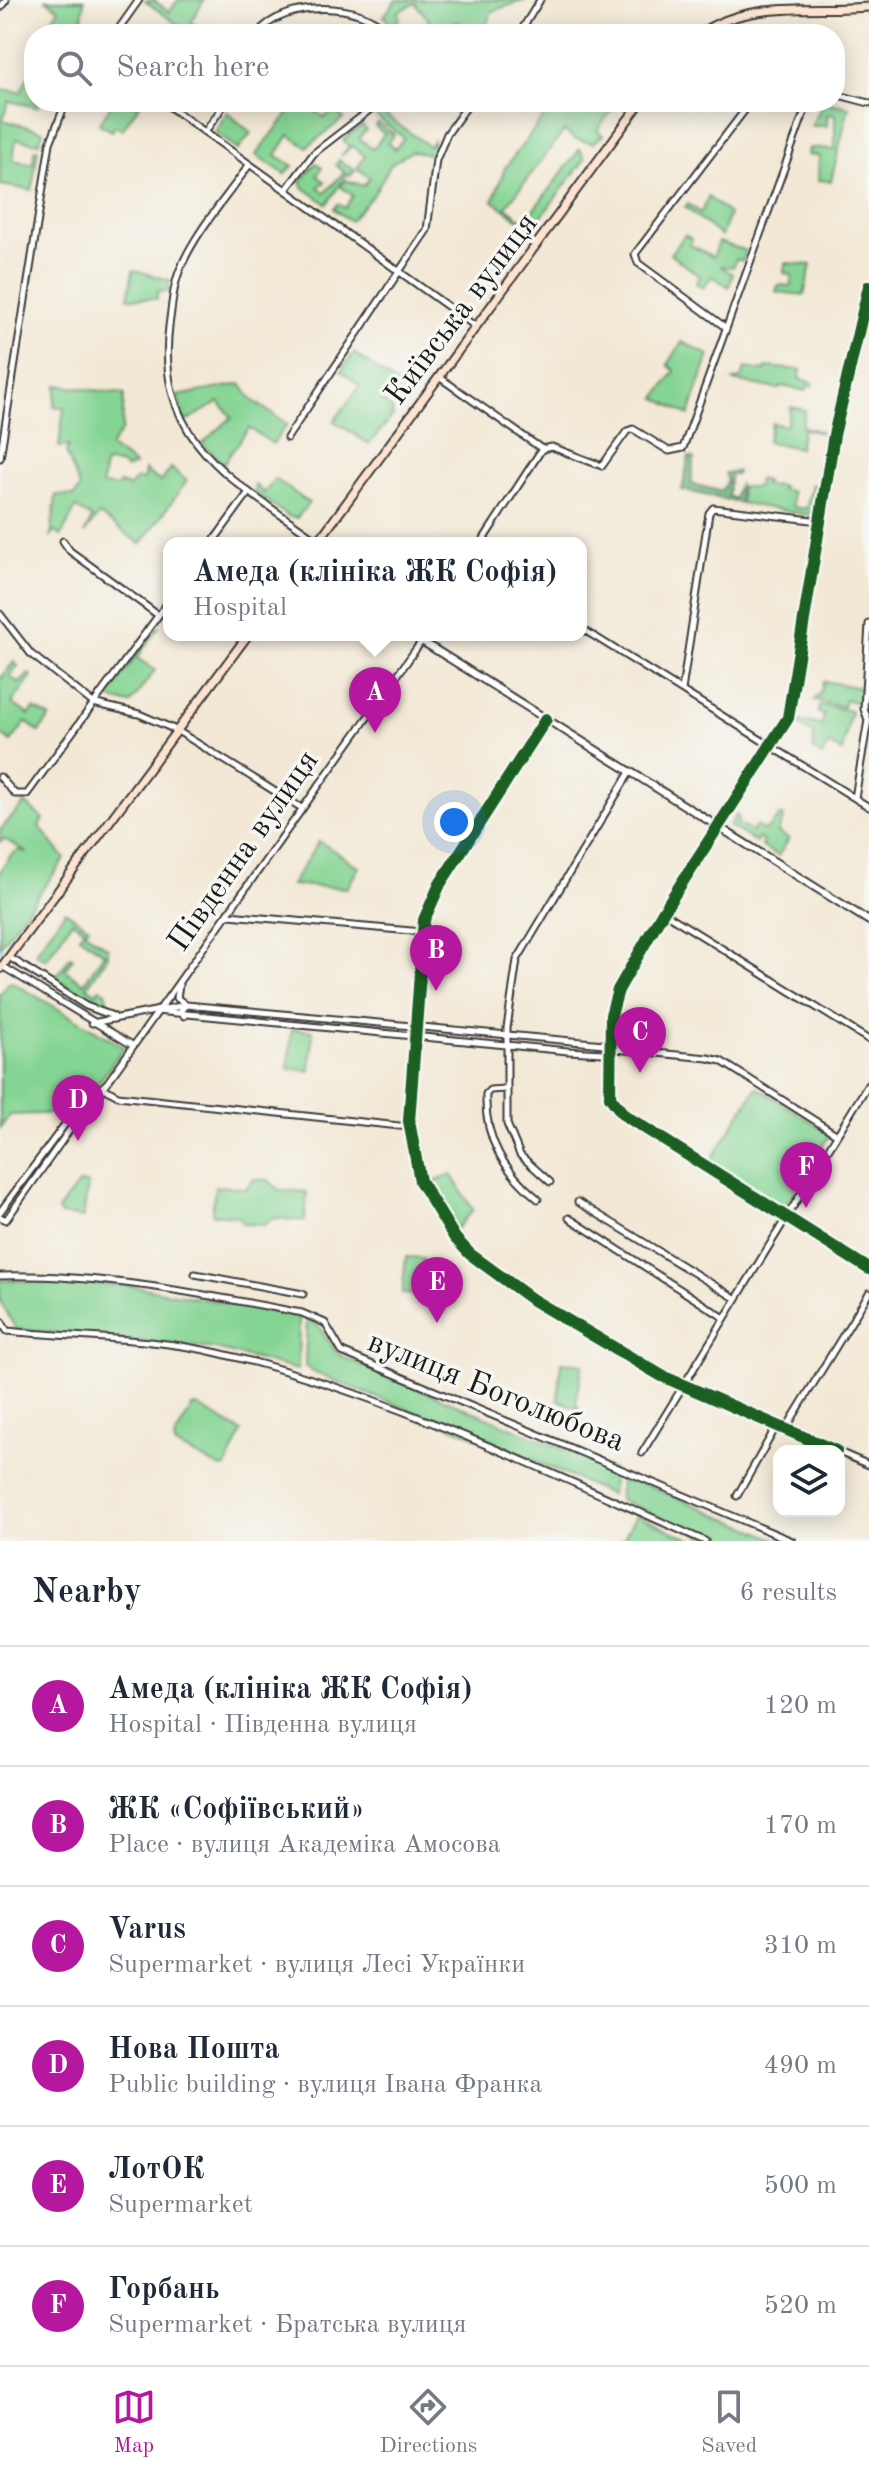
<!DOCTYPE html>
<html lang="en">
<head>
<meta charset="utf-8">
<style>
  :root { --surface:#fff; --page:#f2f2f3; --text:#1f2937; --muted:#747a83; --line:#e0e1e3; --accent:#b5179e }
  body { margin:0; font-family:"Old Standard TT",serif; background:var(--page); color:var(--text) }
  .controls { position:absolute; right:24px; bottom:24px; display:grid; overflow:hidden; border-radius:16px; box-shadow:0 4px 20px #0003 }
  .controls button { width:72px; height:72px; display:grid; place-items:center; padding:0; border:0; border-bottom:2px solid var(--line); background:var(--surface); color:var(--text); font:40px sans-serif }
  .you { position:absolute; left:454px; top:822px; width:28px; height:28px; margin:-20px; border:6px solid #fff; border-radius:50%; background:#1a73e8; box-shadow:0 0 0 12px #1a73e833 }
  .badge { display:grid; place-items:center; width:52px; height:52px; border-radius:50%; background:var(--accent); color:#fff; font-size:26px; font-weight:700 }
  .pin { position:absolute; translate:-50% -66px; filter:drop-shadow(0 2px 4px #0008) }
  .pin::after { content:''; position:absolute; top:42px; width:28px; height:24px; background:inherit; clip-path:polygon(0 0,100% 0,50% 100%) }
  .popup { position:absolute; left:163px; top:537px; width:424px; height:104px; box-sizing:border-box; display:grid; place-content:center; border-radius:16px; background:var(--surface); filter:drop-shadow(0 2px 6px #0005); font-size:26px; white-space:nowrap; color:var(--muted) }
  .popup b { font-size:30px; color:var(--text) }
  .popup::after { content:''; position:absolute; left:50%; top:100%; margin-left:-16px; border:16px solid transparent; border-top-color:var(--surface) }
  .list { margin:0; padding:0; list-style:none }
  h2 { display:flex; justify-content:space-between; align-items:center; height:104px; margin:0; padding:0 32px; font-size:34px }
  h2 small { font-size:26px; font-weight:400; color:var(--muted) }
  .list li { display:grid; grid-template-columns:52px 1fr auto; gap:24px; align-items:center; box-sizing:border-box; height:120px; padding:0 32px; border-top:2px solid var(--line) }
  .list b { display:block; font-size:30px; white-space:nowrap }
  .list p { margin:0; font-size:26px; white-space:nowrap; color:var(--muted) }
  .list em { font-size:26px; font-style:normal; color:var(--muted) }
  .icon { flex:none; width:44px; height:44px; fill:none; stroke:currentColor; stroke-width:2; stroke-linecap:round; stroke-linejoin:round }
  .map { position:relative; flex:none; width:869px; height:1541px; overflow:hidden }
  .search { position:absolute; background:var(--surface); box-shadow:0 4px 20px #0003; left:24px; right:24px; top:24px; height:88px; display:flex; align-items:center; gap:20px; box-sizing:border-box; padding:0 28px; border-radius:32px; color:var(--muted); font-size:30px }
  .sheet { height:824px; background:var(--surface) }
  nav { display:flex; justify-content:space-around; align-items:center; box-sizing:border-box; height:112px; border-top:2px solid var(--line); background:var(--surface); font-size:22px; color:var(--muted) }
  nav a { display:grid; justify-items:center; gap:4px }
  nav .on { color:var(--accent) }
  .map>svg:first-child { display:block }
  .green { fill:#84d493; stroke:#507858; stroke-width:2 }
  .forest { fill:#6bb67d; stroke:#44694c; stroke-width:2 }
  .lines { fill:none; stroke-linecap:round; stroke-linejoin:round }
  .stream { stroke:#5aa3d1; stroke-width:2 }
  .minor-casing { stroke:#3c3b38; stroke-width:9 }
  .tertiary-casing { stroke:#3c3b38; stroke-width:10 }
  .secondary-casing { stroke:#3c3b38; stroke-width:11 }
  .minor { stroke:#fff; stroke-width:5 }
  .tertiary { stroke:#fff; stroke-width:6 }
  .secondary { stroke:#fde4d0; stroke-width:7 }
  .cycleway-casing { stroke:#f6f6f2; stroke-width:17 }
  .cycleway { stroke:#1b5e20; stroke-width:12 }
  .labels { text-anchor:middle; stroke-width:7; stroke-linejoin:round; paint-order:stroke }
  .street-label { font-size:32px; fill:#1c1c1c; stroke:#f6f6f2 }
</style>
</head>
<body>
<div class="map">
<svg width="869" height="1541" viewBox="0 0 869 1541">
  <rect width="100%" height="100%" fill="#f6f6f2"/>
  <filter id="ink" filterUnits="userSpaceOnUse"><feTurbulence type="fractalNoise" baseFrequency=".0125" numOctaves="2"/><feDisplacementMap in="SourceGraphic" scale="16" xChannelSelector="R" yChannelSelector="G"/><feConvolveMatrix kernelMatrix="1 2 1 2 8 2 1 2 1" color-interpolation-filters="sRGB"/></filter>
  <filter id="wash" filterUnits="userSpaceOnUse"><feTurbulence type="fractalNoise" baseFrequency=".006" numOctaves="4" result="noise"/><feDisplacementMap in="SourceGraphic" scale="32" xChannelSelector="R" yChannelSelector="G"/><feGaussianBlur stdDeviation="1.8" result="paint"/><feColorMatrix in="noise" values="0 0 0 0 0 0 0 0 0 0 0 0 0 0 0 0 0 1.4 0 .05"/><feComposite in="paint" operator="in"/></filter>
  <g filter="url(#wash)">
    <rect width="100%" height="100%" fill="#f3e8d5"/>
    <g class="green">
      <polygon points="46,0 84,0 82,23 95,29 109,27 104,34 57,34 46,27 59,9"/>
      <polygon points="154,0 169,12 178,0 204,0 191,22 196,25 191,34 145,1"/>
      <polygon points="396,0 526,0 492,11 483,34 459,34 462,28 458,22 443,27 454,34 441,34 439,28 425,34 396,34 398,29 401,33 430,21 415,3 398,12 400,19 390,25 384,16"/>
      <polygon points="34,75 34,102 40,102 37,107 9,101 3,120 43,131 39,143 16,139 13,160 33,164 35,149 38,149 32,190 0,185 0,89 21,92 28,77 31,79"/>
      <polygon points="113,102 140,104 122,130 115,126 112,131 99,124"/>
      <polygon points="289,102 320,102 314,110 325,118 332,110 344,118 307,147 289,135 276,155 293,166 285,174 256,155 294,106"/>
      <polygon points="555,102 617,104 597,130 603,135 594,143 575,139 564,131 506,207 525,221 580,149 585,159 532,229 493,201 505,168"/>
      <polygon points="824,102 849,107 831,181 818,180 819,156 808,155 809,148 835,149 835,115 827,115 827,126 811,126"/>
      <polygon points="379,111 429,146 433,140 435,151 428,154 411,151 391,164 374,194 350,221 334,209 338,204 345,208 353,196 341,187 346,180 363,186 370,178 357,168 365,156 352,146 341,156 349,146 343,140 362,125 366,130 359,138 373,149 384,134 375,126 378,123 394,135 388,143 395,149 404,138 374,115"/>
      <polygon points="227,112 251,133 238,150 215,132"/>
      <polygon points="339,160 355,171 350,176 347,174 327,204 304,188 301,181 316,163 322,168 317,175 325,182 318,187 325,193 344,172 336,165"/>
      <polygon points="708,197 729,214 721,236 685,207 688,204 701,213"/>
      <polygon points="685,235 692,240 689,244 713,257 719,242 746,251 743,261 736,259 733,267 720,266 733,274 729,287 712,276 703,288 696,283 700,276 670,254"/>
      <polygon points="785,263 811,265 804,295 776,292 778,285 791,286 792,275 784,273"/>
      <polygon points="133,270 170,280 168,292 158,291 157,299 128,298"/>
      <polygon points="682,342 709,355 689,415 656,398 675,371 668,365"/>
      <polygon points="354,353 410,394 402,397 389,389 382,401 392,409 393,416 369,444 334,421 360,386 341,371"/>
      <polygon points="766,367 801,370 799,379 812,382 812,386 808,385 806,391 781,386 780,389 732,381 742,378 745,368 765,371"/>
      <polygon points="241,384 252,400 287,424 273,444 249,428 223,464 202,444 232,417 219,402 185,422 177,396"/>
      <polygon points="57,385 124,394 122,430 110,447 135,465 126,469 120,464 105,463 102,485 118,487 119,483 130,487 136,479 144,479 144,470 161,482 171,468 187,481 141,544 99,515 84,534 92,518 76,508 61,536 55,532 51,536 56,495 74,496 80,488 66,452 69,446 59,447 64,408 54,406"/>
      <polygon points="791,407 805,410 802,426 828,434 803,429 799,448 767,442 772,423 786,426"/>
      <polygon points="275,479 309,503 297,518 289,517 254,492 255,485 264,493"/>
      <polygon points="758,479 765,481 764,485 782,486 781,489 792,492 792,507 806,509 812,485 819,488 815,509 808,515 740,503 741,487 757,487"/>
      <polygon points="159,627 137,658 155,670 130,704 108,698 154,628"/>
      <polygon points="14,662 18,666 10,676 19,684 29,674 32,676 12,703 29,715 34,709 50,717 39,732 26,722 11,742 0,733 0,679"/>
      <polygon points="823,681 861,688 861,703 845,700 843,707 814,700 821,692"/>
      <polygon points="820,705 851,711 842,752 829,744 822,756 813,750 814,735 799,725 800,721 822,725 824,715 818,713"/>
      <polygon points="25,803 43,819 39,826 65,859 0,946 0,872 11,855 19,850 28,853 4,839 0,842 0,830"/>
      <polygon points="736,815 739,818 737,823 752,832 756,826 765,831 781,815 784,817 778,832 789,839 778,856 761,846 763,841 758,838 756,842 729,826"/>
      <polygon points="319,841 359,867 347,888 291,885"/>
      <polygon points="65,911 89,927 85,932 108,948 108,956 87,987 96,993 100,989 107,993 107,1007 55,978 70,957 73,958 65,970 84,983 104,953 79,936 84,929 72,921 46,960 35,953"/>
      <polygon points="10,981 124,1047 94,1089 65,1113 10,1115 0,1128 0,994"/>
      <polygon points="292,1029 313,1031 310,1071 288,1069"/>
      <polygon points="757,1087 830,1134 784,1208 710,1162"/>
      <polygon points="451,1174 473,1210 457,1228 428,1185"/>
      <polygon points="254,1179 268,1180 279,1190 307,1192 305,1221 273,1218 264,1225 243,1224 239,1216 212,1214 215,1186 246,1188"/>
      <polygon points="79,1183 88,1184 83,1218 61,1215 58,1210"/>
      <polygon points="406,1257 423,1258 420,1295 402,1294"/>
      <polygon points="0,1280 126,1285 299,1316 298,1370 216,1349 16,1329 0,1301"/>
      <path d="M307,1319C326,1327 326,1344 341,1356L613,1470L611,1495L515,1452L313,1372L305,1366Z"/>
      <polygon points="561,1362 583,1364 576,1402 579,1409 558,1400"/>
      <polygon points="197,1406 242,1432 226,1467 221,1468 175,1445 174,1439 192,1407"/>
      <polygon points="621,1474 781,1541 715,1541 619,1499"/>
      <polygon points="636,1515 694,1541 622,1541"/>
    </g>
    <polygon class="forest" points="689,457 694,458 691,484 721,491 727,482 725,473 737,471 736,475 730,474 728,496 734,499 739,483 740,503 682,490"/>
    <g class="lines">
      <polyline class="stream" points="0,947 2,951"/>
    </g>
  </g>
  <g filter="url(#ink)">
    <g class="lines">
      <defs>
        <g id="minor">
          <polyline points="0,8 6,0"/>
          <polyline points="115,34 139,0"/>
          <path d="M257,34C283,0 363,0 389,34"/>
          <polyline points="519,34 540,0"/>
          <polyline points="835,94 869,103"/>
          <polyline points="163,102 475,326"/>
          <polyline points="205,132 226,102"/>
          <path d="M249,165C227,197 196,231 181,267C173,285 172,306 169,326C155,444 235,481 318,541"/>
          <polyline points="286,190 314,153 380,102"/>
          <polyline points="869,286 834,435 788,718 663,912 618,990 611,1015 610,1097 624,1115 869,1269"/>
          <polyline points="725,327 638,263 635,254 751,102"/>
          <polyline points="439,377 542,449 481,543"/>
          <polyline points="287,438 427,230 436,160 447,134 470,102"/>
          <polyline points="542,449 552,447 602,466 627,431 633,429 669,451 683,448 808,102"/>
          <polyline points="0,458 50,143 66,102"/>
          <polyline points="63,541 70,551 158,615"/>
          <polyline points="212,543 249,492"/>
          <polyline points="0,614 31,654 93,703 139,714 176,730 300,807"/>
          <polyline points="581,628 869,807"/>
          <polyline points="682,690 709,513 713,508 820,521"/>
          <polyline points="546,719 440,884 424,920 409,1121 420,1181 455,1238 470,1254 533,1300 662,1376 836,1451"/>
          <polyline points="0,777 15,794 27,794 169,601"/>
          <polyline points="855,798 868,720 864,709 869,624"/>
          <polyline points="663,912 869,1040"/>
          <polyline points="229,915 423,932"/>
          <polyline points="9,957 86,1006 113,1016"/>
          <polyline points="2,966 132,1045"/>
          <polyline points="179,985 177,998 186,1005 181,1010 184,1016"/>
          <polyline points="156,1011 568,1051 603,1053 615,1049 708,1058 721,1061 836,1134"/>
          <polyline points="92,1023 186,1005 604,1044 609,1048"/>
          <polyline points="103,1088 118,1096 409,1127"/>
          <path d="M505,1089L490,1090L486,1094C484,1139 504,1171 538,1199"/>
          <polyline points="550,1182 520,1155 507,1124 507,1028 517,960 630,772"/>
          <polyline points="578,1202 735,1298"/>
          <polyline points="0,1212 74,1112 107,1083 426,635"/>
          <polyline points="0,1217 6,1220 78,1118 80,1109"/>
          <polyline points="569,1218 723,1317"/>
          <polyline points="195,1274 303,1294"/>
          <path d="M0,1276C103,1274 202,1294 302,1313L325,1323L342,1352L792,1541"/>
          <path d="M0,1319L7,1331C76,1338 150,1337 218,1353C381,1391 552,1474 705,1541"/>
          <polyline points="785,1430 869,1293"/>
          <polyline points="839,1452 869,1465"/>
          <polyline points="642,1453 869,1083"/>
          <polyline points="737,1496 776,1427"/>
        </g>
        <polyline id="tertiary" points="412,635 869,921"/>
        <g id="secondary">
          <path d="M699,34C748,0 811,12 869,7"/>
          <polyline points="317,543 641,102"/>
          <polyline points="0,969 248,635"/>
        </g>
      </defs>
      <use href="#minor" class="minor-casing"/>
      <use href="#tertiary" class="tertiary-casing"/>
      <use href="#secondary" class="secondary-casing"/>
      <use href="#minor" class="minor"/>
      <use href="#tertiary" class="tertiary"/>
      <use href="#secondary" class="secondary"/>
      <defs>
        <g id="cycleway">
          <polyline points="869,286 834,435 788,718 663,912 618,990 611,1015 610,1097 624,1115 869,1269"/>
          <polyline points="546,719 440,884 424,920 409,1121 420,1181 455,1238 470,1254 533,1300 662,1376 836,1451"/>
        </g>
      </defs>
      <use href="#cycleway" class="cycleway-casing"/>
      <use href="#cycleway" class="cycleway"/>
    </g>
  </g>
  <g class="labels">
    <g class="street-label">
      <text transform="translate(460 308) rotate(-53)" y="11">Київська вулиця</text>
      <text transform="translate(242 850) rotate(-55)" y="11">Південна вулиця</text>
      <text transform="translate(497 1390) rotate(22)" y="11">вулиця Боголюбова</text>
    </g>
  </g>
</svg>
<div class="controls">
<button><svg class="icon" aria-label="layers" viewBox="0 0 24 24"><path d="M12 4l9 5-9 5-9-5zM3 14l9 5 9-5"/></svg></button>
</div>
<div class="you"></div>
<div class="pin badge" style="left:375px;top:733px">A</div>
<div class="popup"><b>Амеда (клініка ЖК Софія)</b>Hospital</div>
<div class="pin badge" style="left:436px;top:991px">B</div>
<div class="pin badge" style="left:640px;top:1073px">C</div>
<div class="pin badge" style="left:78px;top:1141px">D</div>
<div class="pin badge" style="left:437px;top:1323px">E</div>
<div class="pin badge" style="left:806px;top:1208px">F</div>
<div class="search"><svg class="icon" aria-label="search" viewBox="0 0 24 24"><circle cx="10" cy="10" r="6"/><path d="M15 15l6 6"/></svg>Search here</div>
</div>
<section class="sheet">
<h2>Nearby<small>6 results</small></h2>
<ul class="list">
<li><span class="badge">A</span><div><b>Амеда (клініка ЖК Софія)</b><p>Hospital · Південна вулиця</p></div><em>120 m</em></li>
<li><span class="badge">B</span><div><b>ЖК «Софіївський»</b><p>Place · вулиця Академіка Амосова</p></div><em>170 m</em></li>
<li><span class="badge">C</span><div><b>Varus</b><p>Supermarket · вулиця Лесі Українки</p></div><em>310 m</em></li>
<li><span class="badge">D</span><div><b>Нова Пошта</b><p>Public building · вулиця Івана Франка</p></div><em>490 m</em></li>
<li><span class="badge">E</span><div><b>ЛотОК</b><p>Supermarket</p></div><em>500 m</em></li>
<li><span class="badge">F</span><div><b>Горбань</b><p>Supermarket · Братська вулиця</p></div><em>520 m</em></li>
</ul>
</section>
<nav>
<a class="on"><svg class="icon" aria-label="map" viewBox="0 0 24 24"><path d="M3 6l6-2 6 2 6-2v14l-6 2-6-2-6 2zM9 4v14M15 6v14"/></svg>Map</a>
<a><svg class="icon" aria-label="directions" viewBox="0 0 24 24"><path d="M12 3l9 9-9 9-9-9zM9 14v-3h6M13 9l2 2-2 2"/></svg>Directions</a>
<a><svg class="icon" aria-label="saved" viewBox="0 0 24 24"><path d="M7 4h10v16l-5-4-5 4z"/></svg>Saved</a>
</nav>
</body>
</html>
